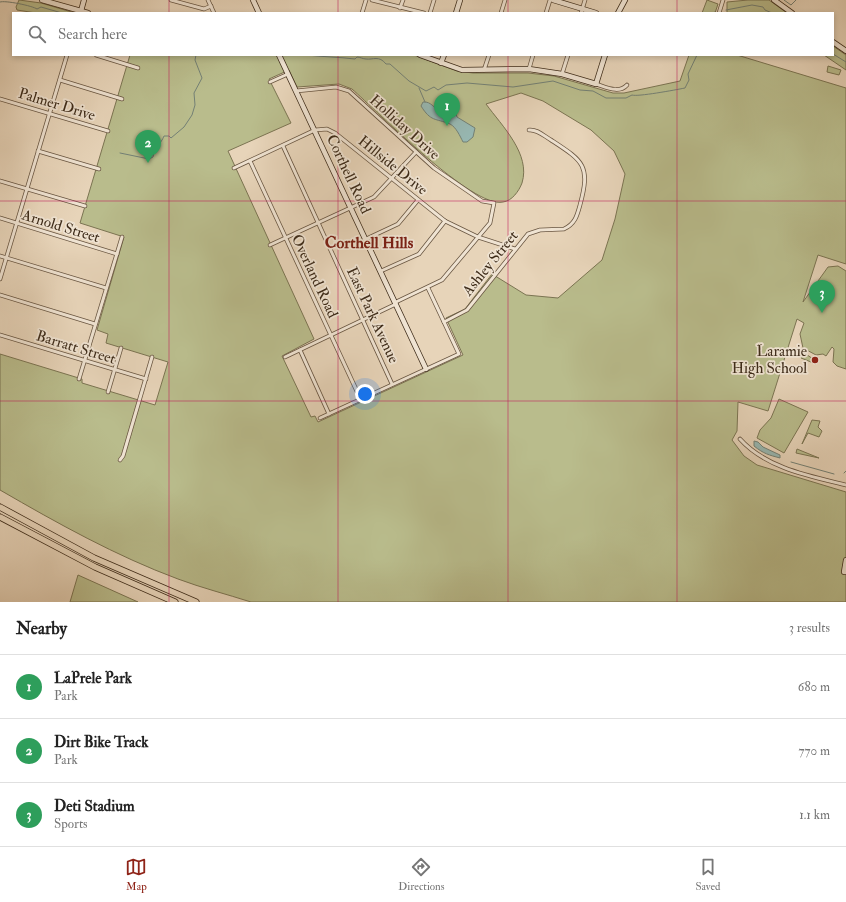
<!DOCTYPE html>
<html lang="en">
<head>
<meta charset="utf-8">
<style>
  :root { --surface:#fff; --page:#f6f6f6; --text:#222; --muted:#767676; --line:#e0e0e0; --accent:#8f2418 }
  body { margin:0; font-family:"IM FELL Double Pica",serif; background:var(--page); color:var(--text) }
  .you { position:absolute; left:365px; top:394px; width:14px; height:14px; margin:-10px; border:3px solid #fff; border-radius:50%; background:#1a73e8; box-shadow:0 0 0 6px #1a73e833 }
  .badge { display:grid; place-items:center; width:26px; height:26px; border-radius:50%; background:var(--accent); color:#fff; font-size:13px; font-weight:700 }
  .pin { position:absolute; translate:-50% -33px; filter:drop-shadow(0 1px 2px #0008) }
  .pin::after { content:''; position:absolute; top:21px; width:14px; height:12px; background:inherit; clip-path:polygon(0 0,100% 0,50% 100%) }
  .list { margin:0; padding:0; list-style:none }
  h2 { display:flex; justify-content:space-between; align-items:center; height:52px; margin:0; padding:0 16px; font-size:17px }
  h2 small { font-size:13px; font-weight:400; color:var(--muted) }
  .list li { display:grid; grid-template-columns:26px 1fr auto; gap:12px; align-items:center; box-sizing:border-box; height:64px; padding:0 16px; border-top:1px solid var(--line) }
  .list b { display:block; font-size:15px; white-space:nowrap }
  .list p { margin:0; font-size:13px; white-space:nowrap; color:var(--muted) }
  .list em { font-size:13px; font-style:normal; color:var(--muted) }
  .icon { flex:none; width:22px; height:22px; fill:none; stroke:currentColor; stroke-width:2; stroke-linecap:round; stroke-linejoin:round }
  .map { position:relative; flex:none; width:846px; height:602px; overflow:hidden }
  .search { position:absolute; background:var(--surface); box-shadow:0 2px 6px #0003; left:12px; right:12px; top:12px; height:44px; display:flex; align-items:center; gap:10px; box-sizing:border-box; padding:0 14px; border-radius:0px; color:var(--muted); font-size:15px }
  .sheet { height:244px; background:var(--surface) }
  nav { display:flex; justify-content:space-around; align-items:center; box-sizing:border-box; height:56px; border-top:1px solid var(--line); background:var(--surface); font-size:11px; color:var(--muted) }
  nav a { display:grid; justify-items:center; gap:2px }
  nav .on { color:var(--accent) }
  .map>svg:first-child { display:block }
  .green { fill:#b9bc8c; stroke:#7b7452; fill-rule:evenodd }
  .water { fill:#97b8b3; stroke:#738075 }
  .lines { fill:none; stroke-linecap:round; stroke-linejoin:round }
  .stream { stroke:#738075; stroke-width:1 }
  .street-casing { stroke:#685541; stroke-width:4.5 }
  .secondary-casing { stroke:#3d2b19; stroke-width:6 }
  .highway-casing { stroke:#3d2b19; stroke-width:7 }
  .street { stroke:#efe3d2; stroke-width:3 }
  .secondary { stroke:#efe3d2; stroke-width:4.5 }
  .highway { stroke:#e7d4b9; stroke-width:5.5 }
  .grid { fill:none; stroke:#c2185b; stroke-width:1; stroke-opacity:0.55 }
  .poi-dot { fill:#8f2418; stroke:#efe3d2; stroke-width:1.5 }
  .labels { text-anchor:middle; stroke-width:3.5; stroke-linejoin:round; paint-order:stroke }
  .street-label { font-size:15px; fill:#3d2b19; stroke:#efe3d2 }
  .poi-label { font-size:15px; fill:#3d2b19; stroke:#efe3d2; text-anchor:end }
  .neighbourhood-label { font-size:16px; font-weight:bold; fill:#7a1f14; stroke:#efe3d2 }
</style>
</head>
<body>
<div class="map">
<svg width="846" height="602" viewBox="0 0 846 602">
  <rect width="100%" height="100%" fill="#e7d4b9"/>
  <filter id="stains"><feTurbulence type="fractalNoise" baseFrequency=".005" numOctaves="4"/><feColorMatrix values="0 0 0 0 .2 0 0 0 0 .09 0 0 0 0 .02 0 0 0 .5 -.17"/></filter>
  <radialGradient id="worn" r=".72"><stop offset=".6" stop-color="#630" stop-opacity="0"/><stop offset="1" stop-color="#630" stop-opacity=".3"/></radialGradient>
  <g class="green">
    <polygon points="19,0 41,3 75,13 36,13 17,10 16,7"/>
    <polygon points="707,0 718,4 715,13 702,13"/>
    <polygon points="748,0 769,0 787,13 727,13 727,2"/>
    <polygon points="833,46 846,55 846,70 824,55 833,55"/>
    <path d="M130,55H414L457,71L473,73H528L554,76L613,93H624L680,81L689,55H737L846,88V264L818,255L803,302L828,267L838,266L846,271V369L837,366L833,362L834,349L832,347L826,356L823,354L816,355L803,348L800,334L804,323L797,319L768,411L738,402L737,431L732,440L744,456L757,465L846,492V602H251C226,594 202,588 178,579C116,556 57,523 0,490V354L82,379V383L155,405L168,362L106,343L108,334L97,330L124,237L80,223ZM289,70L297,87L339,84L352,89C377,111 473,209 503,202C512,201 519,191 522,183C531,154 502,126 486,104L521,93L543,101L591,130L614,151L625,174L615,219L602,260L558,298L526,295L492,274L465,309L446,318L463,355L318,422L315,416L311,417L282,356L314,339L228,151L291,123L269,79Z"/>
    <polygon points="828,66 841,70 839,75 827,72"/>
    <polygon points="801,353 804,353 818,362 816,364 801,358"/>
    <polygon points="779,399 808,412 784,453 757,438 760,430 771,418"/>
    <polygon points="812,420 820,421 818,427 822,431 819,437 808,433 802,444"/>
    <polygon points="797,449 819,458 796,453"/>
    <polygon points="78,575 138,602 70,602"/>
  </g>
  <g class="water">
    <path d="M423,102C432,101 434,110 442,111C448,112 453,108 458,108L456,114L457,117L475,128L473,137L467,142H463C460,136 456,127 450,124C435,118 431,122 421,106Z"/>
    <path d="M754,441L758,442L763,447L780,455V458C769,455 764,454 754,446Z"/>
  </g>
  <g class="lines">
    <g class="stream">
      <polyline points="784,0 791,5 796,0"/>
      <path d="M0,2C5,0 33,6 37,9L41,7L62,13"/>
      <polyline points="726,10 752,5 763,7 765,10 772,13"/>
      <polyline points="713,13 714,12"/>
      <polyline points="833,54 846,62"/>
      <path d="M307,55C323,57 339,57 355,59L357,57C360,57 363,59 366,59C373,60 379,55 386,64H390L409,81L426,91L434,87L438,90L446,85L467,83L513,87L553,81L580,90L593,91L606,98H626L632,95C637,97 675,90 685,88L689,80L688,74L697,55"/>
      <polyline points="419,88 425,102"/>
      <path d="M120,153L149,159L153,157C154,148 161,144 164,136H169L171,138L184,127L192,115L195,105L194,93L202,78L195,60L196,55"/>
      <polyline points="791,462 834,474"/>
      <polyline points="844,473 846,471"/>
    </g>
    <defs>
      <g id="street">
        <polyline points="171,0 204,9 211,6"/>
        <polyline points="208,0 214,13"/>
        <polyline points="372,0 424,13"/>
        <polyline points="400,8 403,0"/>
        <polyline points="362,13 366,0"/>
        <polyline points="430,13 434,0"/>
        <polyline points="501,13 505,0"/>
        <polyline points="546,13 550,0"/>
        <polyline points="581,13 585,0"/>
        <polyline points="719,13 723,0"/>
        <polyline points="96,55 138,68"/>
        <polyline points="529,69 533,55"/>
        <polyline points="484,70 489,55"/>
        <polyline points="562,74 568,55"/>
        <polyline points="60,80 122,99"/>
        <polyline points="270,82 288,74"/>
        <path d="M596,84C606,87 619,94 627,85"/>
        <polyline points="296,91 336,87 349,91 434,168 482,201 494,203 490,223 442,280 396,302"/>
        <polyline points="0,99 108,131"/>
        <polyline points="283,146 392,384"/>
        <polyline points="38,151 99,169"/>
        <polyline points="250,161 361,400"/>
        <polyline points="234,168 315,130 327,129 335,133 445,221 478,237 515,249"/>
        <polyline points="0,181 85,206"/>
        <polyline points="0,218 117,254"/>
        <polyline points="366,239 398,224 418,200"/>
        <polyline points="270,245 374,197 416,152"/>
        <polyline points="0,256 106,288"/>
        <polyline points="381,271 419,254 445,221"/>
        <polyline points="0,279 67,55"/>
        <polyline points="0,295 95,324"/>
        <path d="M444,322L467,310L528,234L540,230L564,229C575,224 577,216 580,205C591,165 583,161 551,140C544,136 537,129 529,130"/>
        <polyline points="0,335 146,379"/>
        <polyline points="300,350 329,414"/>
        <polyline points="285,357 396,304"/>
        <polyline points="79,379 122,237"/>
        <polyline points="108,392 121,348"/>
        <polyline points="320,418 459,354 428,288"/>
        <path d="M740,439C766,468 809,476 846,485"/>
        <polyline points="120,460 123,456 152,357"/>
      </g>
      <g id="secondary">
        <polyline points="42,0 88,13"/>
        <polyline points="253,0 259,13"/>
        <polyline points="553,0 596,13"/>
        <polyline points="774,0 792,13"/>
        <polyline points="81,11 84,0"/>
        <polyline points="456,13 460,0"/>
        <polyline points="618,13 625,0"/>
        <polyline points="833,42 846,51"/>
        <polyline points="279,55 426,369"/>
        <polyline points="420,55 462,70 529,69 562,74 596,84 605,55"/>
        <polyline points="441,63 444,55"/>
        <polyline points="846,560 844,572 846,572"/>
      </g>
      <g id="highway">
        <polyline points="0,507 94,558 196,602"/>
        <polyline points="0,517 95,567 175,602"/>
      </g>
    </defs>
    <use href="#street" class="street-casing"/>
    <use href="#secondary" class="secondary-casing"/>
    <use href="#highway" class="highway-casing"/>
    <use href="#street" class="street"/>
    <use href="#secondary" class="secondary"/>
    <use href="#highway" class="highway"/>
  </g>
  <path class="grid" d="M169,0V13M338,0V13M508,0V13M677,0V13M169,55V602M338,55V602M508,55V602M677,55V602M0,201H846M0,401H846"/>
  <circle class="poi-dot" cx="815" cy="360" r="4"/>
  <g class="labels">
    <g class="street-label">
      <text transform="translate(57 104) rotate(17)" y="5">Palmer Drive</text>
      <text transform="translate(405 127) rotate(42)" y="5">Holliday Drive</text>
      <text transform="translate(393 165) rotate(39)" y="5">Hillside Drive</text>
      <text transform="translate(349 174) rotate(65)" y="5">Corthell Road</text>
      <text transform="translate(61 226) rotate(17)" y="5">Arnold Street</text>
      <text transform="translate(490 263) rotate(-51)" y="5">Ashley Street</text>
      <text transform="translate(315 276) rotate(65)" y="5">Overland Road</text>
      <text transform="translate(373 315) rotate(65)" y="5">East Park Avenue</text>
      <text transform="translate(76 347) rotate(17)" y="5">Barratt Street</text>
    </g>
    <g class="poi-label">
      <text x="807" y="356">Laramie<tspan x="807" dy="17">High School</tspan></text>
    </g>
    <g class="neighbourhood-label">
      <text x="369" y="248">Corthell Hills</text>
    </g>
  </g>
  <rect width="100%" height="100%" filter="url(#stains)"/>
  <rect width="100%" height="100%" fill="url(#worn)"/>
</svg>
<div class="you"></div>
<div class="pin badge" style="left:447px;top:126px;background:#2e9e5b">1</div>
<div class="pin badge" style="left:148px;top:163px;background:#2e9e5b">2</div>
<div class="pin badge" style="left:822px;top:313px;background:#2e9e5b">3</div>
<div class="search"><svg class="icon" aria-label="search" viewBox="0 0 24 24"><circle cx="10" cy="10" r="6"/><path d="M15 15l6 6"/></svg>Search here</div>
</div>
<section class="sheet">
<h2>Nearby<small>3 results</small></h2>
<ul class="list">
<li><span class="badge" style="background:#2e9e5b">1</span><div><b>LaPrele Park</b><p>Park</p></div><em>680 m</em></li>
<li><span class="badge" style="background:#2e9e5b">2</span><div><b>Dirt Bike Track</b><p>Park</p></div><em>770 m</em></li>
<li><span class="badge" style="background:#2e9e5b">3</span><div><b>Deti Stadium</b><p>Sports</p></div><em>1.1 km</em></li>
</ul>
</section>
<nav>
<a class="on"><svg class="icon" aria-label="map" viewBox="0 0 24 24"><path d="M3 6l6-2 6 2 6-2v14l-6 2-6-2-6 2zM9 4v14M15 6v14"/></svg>Map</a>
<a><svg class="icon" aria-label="directions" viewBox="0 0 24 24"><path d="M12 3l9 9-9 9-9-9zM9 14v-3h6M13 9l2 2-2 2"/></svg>Directions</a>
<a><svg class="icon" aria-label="saved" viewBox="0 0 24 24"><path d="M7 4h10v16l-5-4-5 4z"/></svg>Saved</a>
</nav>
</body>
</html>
